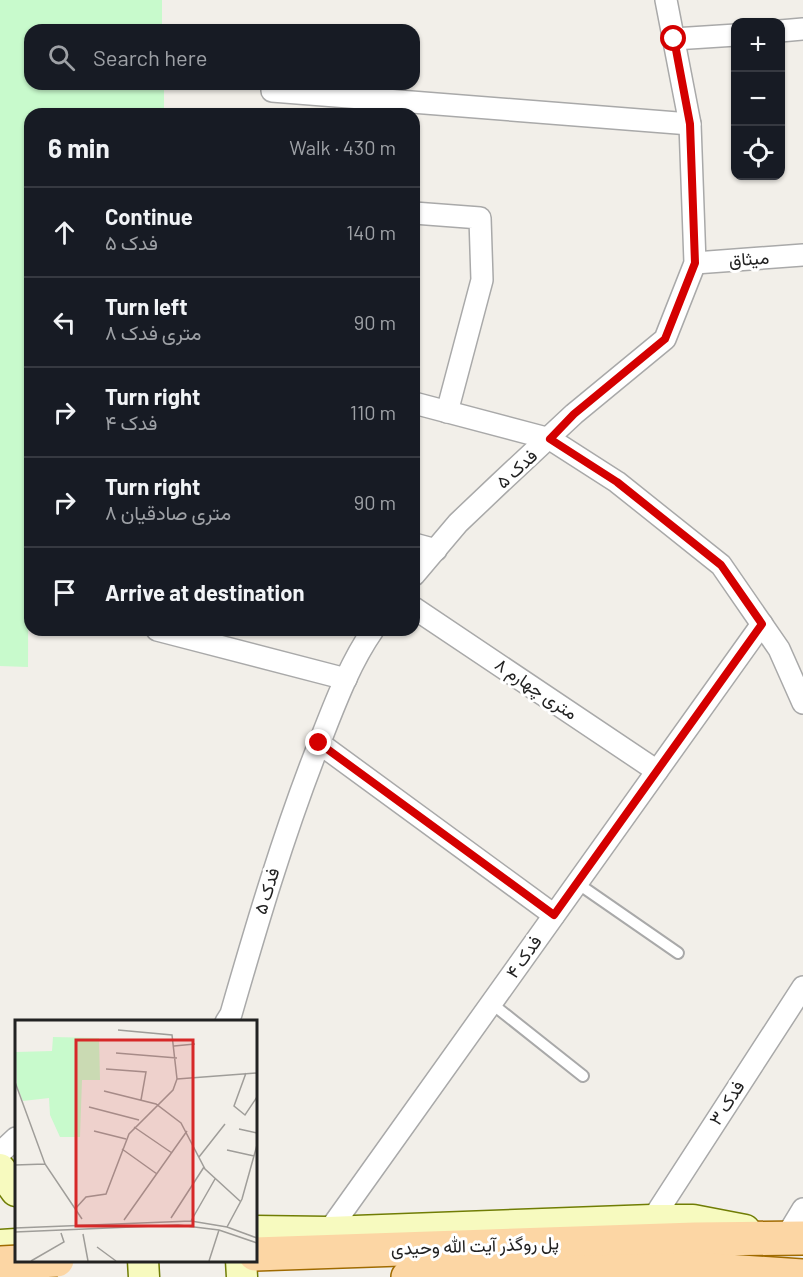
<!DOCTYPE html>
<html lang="en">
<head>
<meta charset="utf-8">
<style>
  :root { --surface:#171b24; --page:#242831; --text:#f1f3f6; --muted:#9ea1a6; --line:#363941 }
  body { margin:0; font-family:Barlow,Vazirmatn,sans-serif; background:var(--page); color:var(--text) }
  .controls { position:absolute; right:18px; top:18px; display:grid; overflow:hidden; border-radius:12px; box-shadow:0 2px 4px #0004 }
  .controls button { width:54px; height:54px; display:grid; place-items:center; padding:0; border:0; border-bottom:2px solid var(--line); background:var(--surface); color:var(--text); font:30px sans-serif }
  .stop { position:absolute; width:18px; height:18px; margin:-14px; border:4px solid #d40000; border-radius:50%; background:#fff }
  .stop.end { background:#d40000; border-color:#fff; box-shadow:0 2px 6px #0008 }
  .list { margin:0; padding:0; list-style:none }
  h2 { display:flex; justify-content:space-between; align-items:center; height:78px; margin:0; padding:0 24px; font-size:26px }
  h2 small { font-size:20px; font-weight:400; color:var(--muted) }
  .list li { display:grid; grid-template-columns:39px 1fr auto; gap:18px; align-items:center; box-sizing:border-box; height:90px; padding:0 24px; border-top:2px solid var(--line) }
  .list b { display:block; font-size:22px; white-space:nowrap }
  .list p { margin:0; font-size:20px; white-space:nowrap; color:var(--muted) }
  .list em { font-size:20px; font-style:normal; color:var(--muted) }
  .icon { flex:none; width:33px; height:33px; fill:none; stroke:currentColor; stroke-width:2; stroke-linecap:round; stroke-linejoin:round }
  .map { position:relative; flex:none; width:803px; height:1277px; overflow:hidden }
  .search { position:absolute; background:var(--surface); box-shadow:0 2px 4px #0004; left:24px; top:24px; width:396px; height:66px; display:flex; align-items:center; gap:15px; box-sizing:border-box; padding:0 21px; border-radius:18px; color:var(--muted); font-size:22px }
  .panel { position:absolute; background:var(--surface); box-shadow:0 2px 4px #0004; left:24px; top:108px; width:396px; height:528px; border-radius:18px }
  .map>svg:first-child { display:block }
  .park { fill:#c8facc }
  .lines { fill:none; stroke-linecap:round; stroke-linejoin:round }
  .lane-casing { stroke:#a9a9a9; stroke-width:14 }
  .street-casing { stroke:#a9a9a9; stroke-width:24 }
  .secondary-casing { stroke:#707d05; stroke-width:33 }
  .primary-casing { stroke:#a06b00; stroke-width:36 }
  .lane { stroke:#fff; stroke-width:10 }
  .street { stroke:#fff; stroke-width:21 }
  .secondary { stroke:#f7fabf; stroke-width:30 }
  .primary { stroke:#fcd6a4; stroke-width:33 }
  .primary-bridge-casing { stroke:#a06b00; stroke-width:36; stroke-linecap:butt }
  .primary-bridge { stroke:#fcd6a4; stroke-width:33 }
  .route { stroke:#d40000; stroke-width:8 }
  .labels { text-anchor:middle; stroke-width:6; stroke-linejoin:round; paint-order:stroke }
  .street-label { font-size:18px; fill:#222; stroke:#fff }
  .inset-road { fill:none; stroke:#9f9d99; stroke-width:1.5 }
  .view { fill:#d62828; fill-opacity:0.15; stroke:#d62828; stroke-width:3 }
  .inset-edge { fill:none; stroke:#222; stroke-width:3 }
</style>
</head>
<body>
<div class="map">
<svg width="803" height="1277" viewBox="0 0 803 1277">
  <rect width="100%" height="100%" fill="#f2efe9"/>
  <polygon class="park" points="0,0 162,0 162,30 30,30 30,84 164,84 164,114 30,114 28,667 0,666"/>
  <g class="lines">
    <defs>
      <g id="lane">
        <polyline points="577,883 678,953"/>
        <polyline points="491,1003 583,1076"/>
      </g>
      <g id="street">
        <polyline points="780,31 803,29"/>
        <polyline points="674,39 736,35"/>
        <polyline points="272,91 690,124"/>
        <polyline points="414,213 480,218 482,280 447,412"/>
        <polyline points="695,263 803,255"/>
        <polyline points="414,403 550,439 617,482 721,565 779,649 803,703"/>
        <polyline points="414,544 436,550"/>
        <polyline points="414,575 458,523 499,484 574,414 665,339 695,263 690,124 666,0"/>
        <polyline points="414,608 657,771"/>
        <polyline points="157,630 346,679"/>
        <polyline points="319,743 554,915"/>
        <path d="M226,1022L231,1014C257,924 283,836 317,749C333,709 348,666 373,630"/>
        <polyline points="0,1153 16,1138"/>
        <polyline points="652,1220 803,987"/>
        <polyline points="328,1232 762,624"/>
        <polyline points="786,1237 803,1209"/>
      </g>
      <g id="secondary">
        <polyline points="0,1169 16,1191"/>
        <polyline points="255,1231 328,1232 652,1220 693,1220 745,1230"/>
        <polyline points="0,1245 16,1244"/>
        <polyline points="143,1260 144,1277"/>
        <polyline points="241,1260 242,1277"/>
      </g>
      <g id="primary">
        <polyline points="255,1254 695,1239 803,1238"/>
        <polyline points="408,1277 697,1269 803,1276"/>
      </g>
    </defs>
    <use href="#lane" class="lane-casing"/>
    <use href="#street" class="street-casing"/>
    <use href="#secondary" class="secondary-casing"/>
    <use href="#primary" class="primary-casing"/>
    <use href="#lane" class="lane"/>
    <use href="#street" class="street"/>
    <use href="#secondary" class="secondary"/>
    <use href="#primary" class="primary"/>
    <defs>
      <polyline id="primary-bridge" points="0,1263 57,1260"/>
    </defs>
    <use href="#primary-bridge" class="primary-bridge-casing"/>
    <use href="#primary-bridge" class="primary-bridge"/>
  </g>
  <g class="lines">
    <polyline class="route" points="319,743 554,915 762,624 721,565 617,482 550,439 574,414 665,339 695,263 690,124 674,39"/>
  </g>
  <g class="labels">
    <g class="street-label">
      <text transform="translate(749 259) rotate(-4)" y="6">میثاق</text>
      <text transform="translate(517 469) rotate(-42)" y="6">فدک ۵</text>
      <text transform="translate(536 689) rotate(34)" y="6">۸ متری چهارم</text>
      <text transform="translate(267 891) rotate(-73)" y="6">فدک ۵</text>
      <text transform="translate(524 957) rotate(-55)" y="6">فدک ۴</text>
      <text transform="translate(727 1103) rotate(-57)" y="6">فدک ۳</text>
      <text transform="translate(475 1246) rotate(-2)" y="6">پل روگذر آیت الله وحیدی</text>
    </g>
  </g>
  <g transform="translate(15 1020)">
    <rect width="242" height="242" fill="#f2efe9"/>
    <path d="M38,17L84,18L85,60H67L65,117H45L35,95L34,78L8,81L2,66L1,32L37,31Z" fill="#c8facc"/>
    <path class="inset-road" d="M159,26L180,24M101,33L162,38M91,49L131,52L126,80M231,53L219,86L230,95L242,77M162,59L242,53M0,62L30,144L67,199M89,71L141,84L166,103L190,149L226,182M74,87L124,100M119,107L157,133M224,109L242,113M79,111L111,119M107,129L142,154M212,130L239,136M184,137L210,104M0,145L30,144M60,189L71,177L91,174L114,114L158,70L162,59L157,15L103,10M156,198L189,147M109,200L172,111M176,201L200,159M212,207L227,179L242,125M0,208L176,201L212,207L242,218M0,212L163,205L204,210L242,223M68,214L73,241M82,227L101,241M16,241L49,222L46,213M194,241L204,210"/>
    <path class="view" d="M61,20H178V206H61Z"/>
    <rect width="242" height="242" class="inset-edge"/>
  </g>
</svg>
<div class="controls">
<button>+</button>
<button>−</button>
<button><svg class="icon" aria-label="locate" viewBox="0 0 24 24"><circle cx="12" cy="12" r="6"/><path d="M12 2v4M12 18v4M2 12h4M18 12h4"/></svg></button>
</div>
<div class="stop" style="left:674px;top:39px"></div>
<div class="stop end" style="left:319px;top:743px"></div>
<div class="search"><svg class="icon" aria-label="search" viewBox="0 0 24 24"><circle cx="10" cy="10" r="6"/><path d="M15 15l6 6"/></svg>Search here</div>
<section class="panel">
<h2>6 min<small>Walk · 430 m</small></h2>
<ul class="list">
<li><svg class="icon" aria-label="ahead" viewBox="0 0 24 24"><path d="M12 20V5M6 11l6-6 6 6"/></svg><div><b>Continue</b><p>فدک ۵</p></div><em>140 m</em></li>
<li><svg class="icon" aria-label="left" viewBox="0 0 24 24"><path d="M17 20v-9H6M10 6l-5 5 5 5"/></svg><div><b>Turn left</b><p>۸ متری فدک</p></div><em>90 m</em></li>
<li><svg class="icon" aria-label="right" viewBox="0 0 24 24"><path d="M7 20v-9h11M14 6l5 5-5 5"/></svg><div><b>Turn right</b><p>فدک ۴</p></div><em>110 m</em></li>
<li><svg class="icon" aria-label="right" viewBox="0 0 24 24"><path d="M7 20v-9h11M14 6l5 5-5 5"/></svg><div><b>Turn right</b><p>۸ متری صادقیان</p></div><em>90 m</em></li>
<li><svg class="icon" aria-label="arrive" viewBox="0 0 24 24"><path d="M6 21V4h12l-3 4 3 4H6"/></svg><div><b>Arrive at destination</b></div></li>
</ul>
</section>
</div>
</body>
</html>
